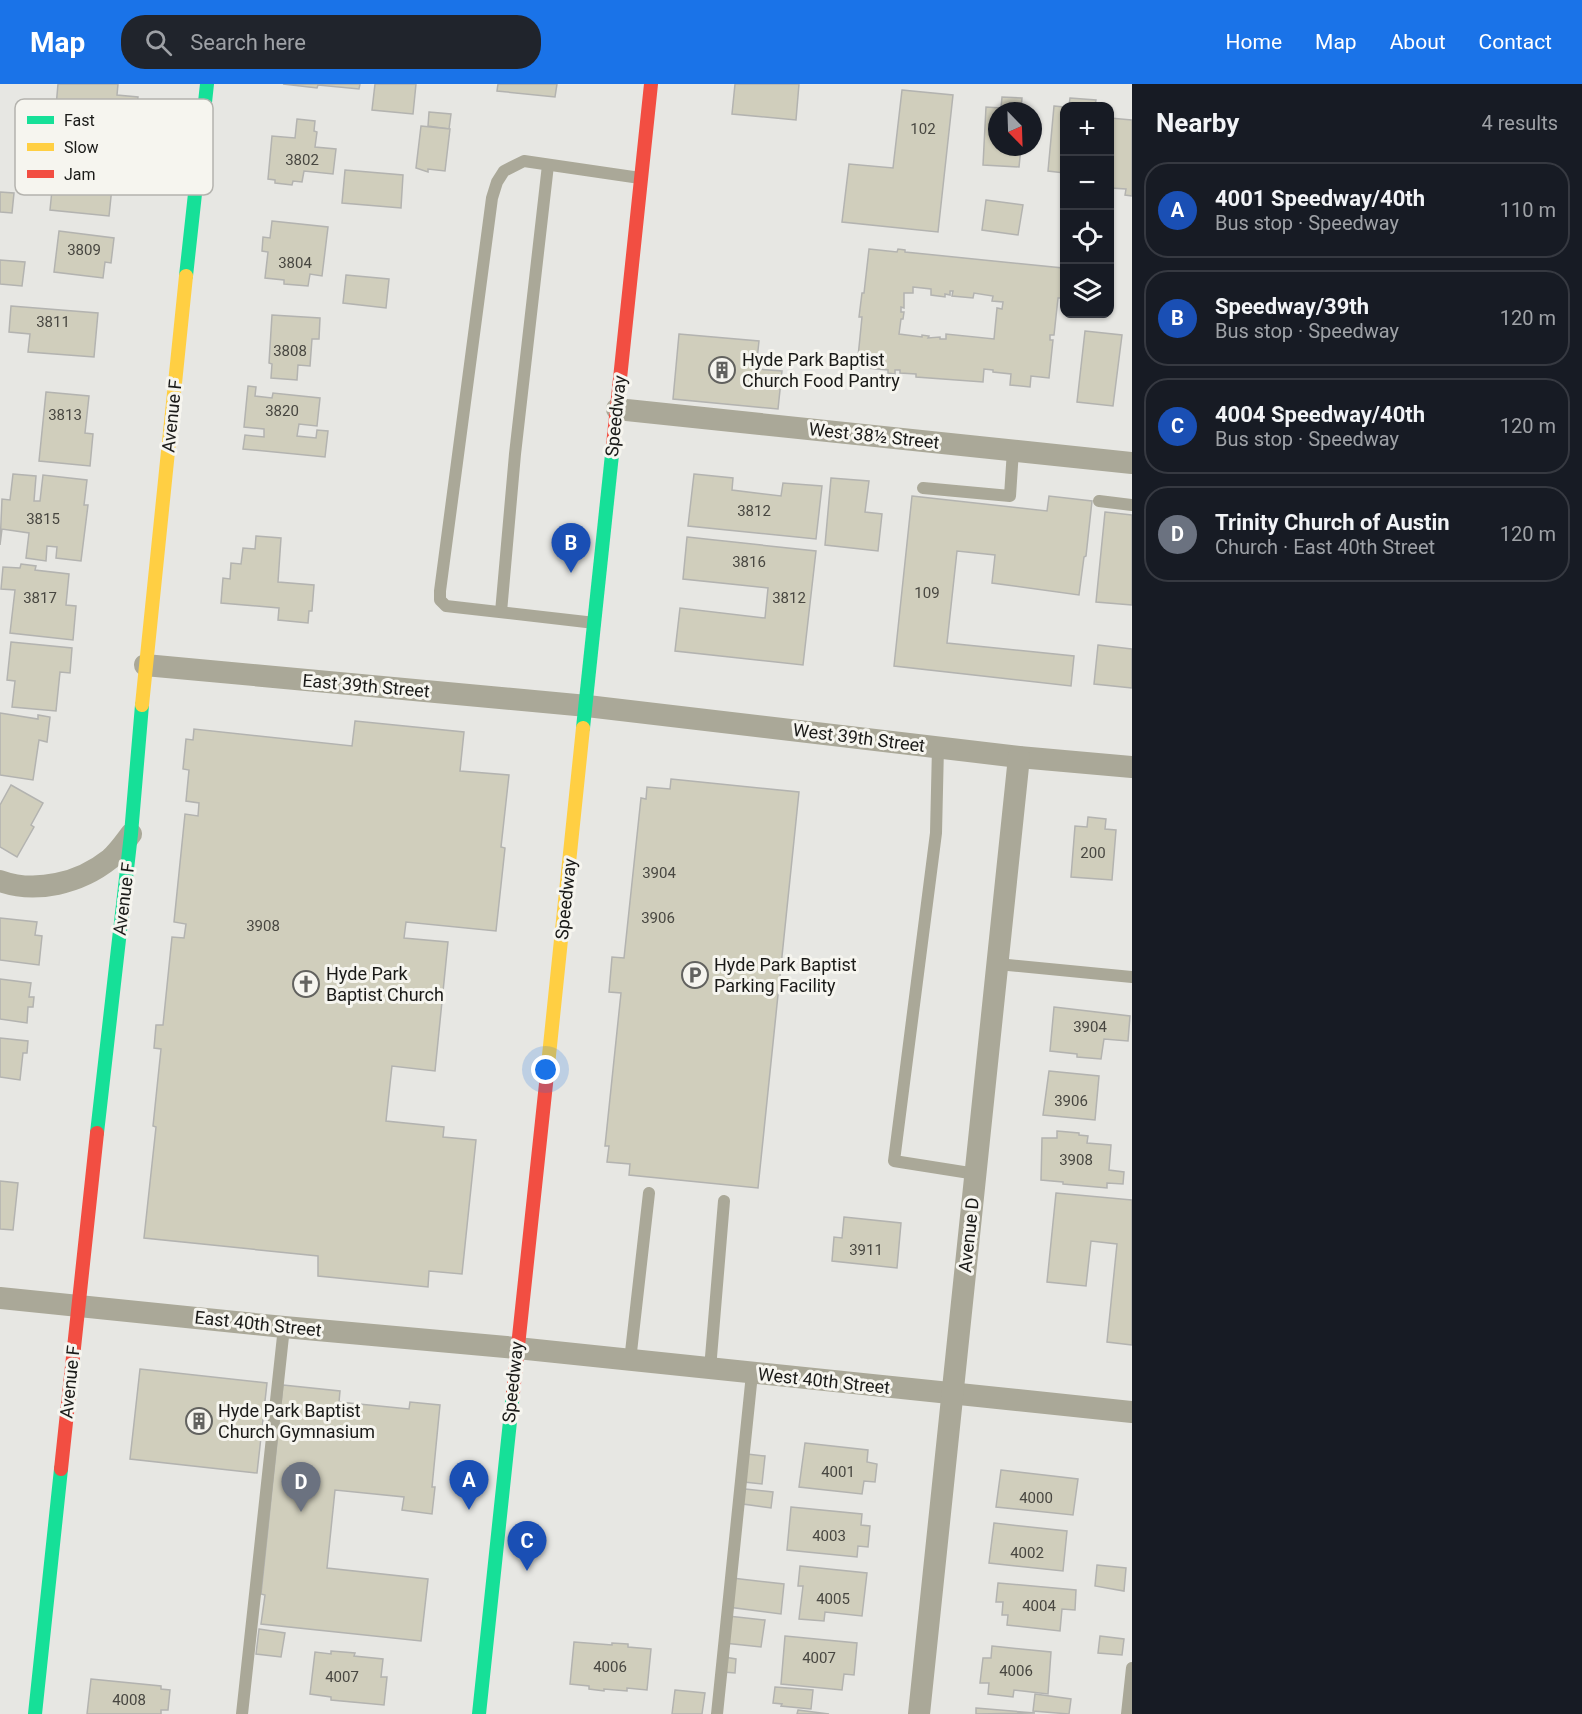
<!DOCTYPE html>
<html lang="en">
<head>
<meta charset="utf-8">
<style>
  :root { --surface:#171b24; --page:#20242c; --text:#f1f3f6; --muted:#9ea1a6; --line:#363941; --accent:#1a73e8 }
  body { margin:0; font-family:Roboto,sans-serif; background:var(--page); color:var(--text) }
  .controls { position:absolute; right:18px; top:18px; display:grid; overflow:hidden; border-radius:12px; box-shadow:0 2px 4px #0004 }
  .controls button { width:54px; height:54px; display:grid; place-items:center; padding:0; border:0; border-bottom:2px solid var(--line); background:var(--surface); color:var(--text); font:30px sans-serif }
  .compass { position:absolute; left:988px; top:18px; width:54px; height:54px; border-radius:50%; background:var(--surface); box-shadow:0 2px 4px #0004; rotate:157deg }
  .you { position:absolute; left:546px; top:986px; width:21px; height:21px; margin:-15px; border:4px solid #fff; border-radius:50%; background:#1a73e8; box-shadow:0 0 0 9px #1a73e833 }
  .badge { display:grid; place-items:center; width:39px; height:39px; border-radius:50%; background:var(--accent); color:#fff; font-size:20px; font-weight:700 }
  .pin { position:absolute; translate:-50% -50px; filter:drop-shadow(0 2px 3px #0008) }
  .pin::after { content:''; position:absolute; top:32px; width:21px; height:18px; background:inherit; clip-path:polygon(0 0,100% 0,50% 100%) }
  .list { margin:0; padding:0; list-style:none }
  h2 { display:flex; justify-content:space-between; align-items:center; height:78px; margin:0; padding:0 24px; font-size:26px }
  h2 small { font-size:20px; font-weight:400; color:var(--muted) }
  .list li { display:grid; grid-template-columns:39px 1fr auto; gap:18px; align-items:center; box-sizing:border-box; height:96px; margin:0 12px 12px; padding:0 12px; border:2px solid var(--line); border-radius:24px }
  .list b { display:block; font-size:22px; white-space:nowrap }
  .list p { margin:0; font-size:20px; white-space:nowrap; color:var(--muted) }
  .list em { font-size:20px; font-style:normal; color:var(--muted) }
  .icon { flex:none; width:33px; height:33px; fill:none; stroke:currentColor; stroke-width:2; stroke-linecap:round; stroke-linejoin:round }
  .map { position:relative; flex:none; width:1132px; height:1630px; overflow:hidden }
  header { display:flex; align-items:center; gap:36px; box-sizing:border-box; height:84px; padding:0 30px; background:var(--accent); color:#fff }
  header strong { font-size:28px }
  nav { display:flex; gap:33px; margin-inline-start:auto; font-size:21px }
  .search { width:420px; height:54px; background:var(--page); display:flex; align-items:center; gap:15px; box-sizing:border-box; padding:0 21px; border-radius:24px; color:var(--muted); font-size:22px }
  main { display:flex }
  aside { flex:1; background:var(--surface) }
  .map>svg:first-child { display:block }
  .building { fill:#d0cebc; stroke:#b3b3b0; stroke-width:1.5; fill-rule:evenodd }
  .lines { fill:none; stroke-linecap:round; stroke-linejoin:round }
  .lane { stroke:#aaa898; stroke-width:12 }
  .street { stroke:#aaa898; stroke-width:22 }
  .fast { stroke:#16e098; stroke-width:14 }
  .slow { stroke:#ffcf43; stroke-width:14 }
  .jam { stroke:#f24e42; stroke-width:14 }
  .labels { text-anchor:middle; stroke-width:6; stroke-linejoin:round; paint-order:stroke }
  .number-label { font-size:15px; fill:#484741 }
  .poi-label { font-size:18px; fill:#1a1a18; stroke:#f6f5ef; text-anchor:start }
  .street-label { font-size:18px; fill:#1a1a18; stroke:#f6f5ef }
  .key { fill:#f6f5ef; stroke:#b4b3ae; stroke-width:1.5 }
  .key-label { font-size:16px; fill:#1a1a18 }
</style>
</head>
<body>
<header>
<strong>Map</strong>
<div class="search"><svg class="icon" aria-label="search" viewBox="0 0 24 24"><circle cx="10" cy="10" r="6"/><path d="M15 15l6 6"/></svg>Search here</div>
<nav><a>Home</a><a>Map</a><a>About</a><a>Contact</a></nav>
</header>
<main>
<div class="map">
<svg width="1132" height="1630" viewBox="0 0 1132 1630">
  <rect width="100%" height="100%" fill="#e7e7e3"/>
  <g class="building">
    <polygon points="58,0 118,0 117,11 138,13 135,41 124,39 122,58 61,52 63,35 55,34"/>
    <polygon points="283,0 360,0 359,5 318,1 317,4"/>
    <polygon points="375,0 416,0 413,30 372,26"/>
    <polygon points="498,0 557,0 555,13 497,7"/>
    <polygon points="735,0 799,0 796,36 732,30"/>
    <polygon points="902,6 953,11 938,148 842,138 849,80 893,84"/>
    <polygon points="1002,13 1022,14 1021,25 1024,25 1023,27 997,27 997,63 1021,63 1019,83 983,81 986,23 1001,24"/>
    <polygon points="1070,14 1096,16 1095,22 1069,22"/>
    <polygon points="1054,22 1064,23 1064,89 1048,87"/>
    <polygon points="429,28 451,30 449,45 428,42"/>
    <polygon points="1110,34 1132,36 1132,112 1125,111 1126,105 1110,104"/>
    <polygon points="297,35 315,37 314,47 317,48 315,63 336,65 333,90 304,87 302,98 293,97 292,101 275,99 275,96 268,95 272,52 295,54"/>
    <polygon points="421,42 450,45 445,87 428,85 428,88 416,84"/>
    <polygon points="52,64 122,72 119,104 112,103 109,132 50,126 54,86 49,85"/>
    <polygon points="345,86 403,91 401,124 342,119"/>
    <polygon points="0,108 14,109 12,129 0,128"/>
    <polygon points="986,116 1023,121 1018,151 982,146"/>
    <polygon points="272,137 328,143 322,192 310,190 308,202 284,200 284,196 265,194 268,168 262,167 263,153 270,154"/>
    <polygon points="59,147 114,154 111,179 105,178 103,194 54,188"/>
    <path d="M869,165L897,168L898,165L905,166V168L1063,184L1064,196H1062L1061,207H1064V214H1058L1054,251H1050V256H1053L1049,294L1031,292L1030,303L1010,301L1011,290L993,288V286L984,285L983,298L916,293V290L900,289V286H895V290L888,289V286L857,283L862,233H859L862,209H864ZM913,203L931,205V211L945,213V210L950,211V207H953L952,212L973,214L974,209L993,212L992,217L1003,218L1002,225L997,224L994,255L946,250V255H940V253L928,254L929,252L922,251V253L899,250L901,235H903L904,228H901V223L904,224V209H913Z"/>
    <polygon points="0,176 25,178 22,202 0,200"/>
    <polygon points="346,191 389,195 386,224 343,219"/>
    <polygon points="11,222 98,229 94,273 28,268 30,250 9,248"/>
    <polygon points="272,231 320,234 319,255 312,255 310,282 298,281 297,296 271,294 272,280 269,279"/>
    <polygon points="1085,247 1122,251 1113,322 1077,318"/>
    <polygon points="679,250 759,257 756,285 782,287 778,325 673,315"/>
    <polygon points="248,302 256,303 255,312 272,314 273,309 320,314 317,342 299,340 297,352 316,354 317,346 328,347 325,373 243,365 245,351 264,353 264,345 244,343"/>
    <polygon points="46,308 89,312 85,349 93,350 90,382 39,377"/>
    <polygon points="13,390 36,392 34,417 40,417 43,391 87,396 84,421 88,421 81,477 56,474 57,463 47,462 46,477 26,474 29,449 2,445 0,461 2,415 10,416"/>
    <polygon points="694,390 733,394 732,406 781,412 783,399 822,402 816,455 688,442"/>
    <polygon points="831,394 869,397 865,428 882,430 878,467 825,461"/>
    <polygon points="912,412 1047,427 1049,412 1092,417 1086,472 1084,473 1079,511 992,499 995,471 957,467 947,559 1074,572 1071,602 894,582"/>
    <polygon points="1105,428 1132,431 1132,521 1096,518"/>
    <polygon points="256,452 281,454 278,498 314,501 312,527 309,527 308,539 278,536 279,524 221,519 223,494 230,495 231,479 241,480 243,464 255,465"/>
    <polygon points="687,453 816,467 803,581 675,567 680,524 765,534 768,504 683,495"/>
    <polygon points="21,480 36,482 35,486 69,490 66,521 76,522 73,556 10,549 15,506 1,505 3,483 20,484"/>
    <polygon points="11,558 72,564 70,589 60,588 56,627 12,623 15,597 7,596"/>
    <polygon points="1098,561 1132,565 1132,604 1094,600"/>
    <polygon points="0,629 38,635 38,631 50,633 47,658 39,656 33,696 0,691"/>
    <polygon points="355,637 464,648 460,687 509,691 501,763 505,764 496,847 406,838 404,854 448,858 435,987 392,982 386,1037 444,1043 443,1053 476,1056 462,1190 429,1187 428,1203 318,1192 318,1172 144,1154 156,1043 153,1042 161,965 154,964 156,941 163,941 172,853 184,854 186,840 174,838 185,730 198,732 199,719 186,717 189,686 183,685 186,655 193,656 194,645 352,662"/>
    <polygon points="671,695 799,708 758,1104 629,1091 630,1080 607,1078 609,1062 605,1062 621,909 609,908 612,873 624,874 641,714 646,715 647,703 670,705"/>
    <polygon points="11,701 43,719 31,741 34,743 17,773 0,763 0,721"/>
    <polygon points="1088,733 1106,735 1105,745 1116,746 1112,796 1071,793 1075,742 1087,743"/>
    <polygon points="0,834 37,838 35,851 42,852 39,881 0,876"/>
    <polygon points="0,895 31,899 29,913 34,913 33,923 28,923 27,939 0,935"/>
    <polygon points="1054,923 1130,932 1128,957 1104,955 1101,975 1077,973 1077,970 1050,967"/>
    <polygon points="0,954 28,957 27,969 23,969 20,996 0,993"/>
    <polygon points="1049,987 1099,992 1095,1036 1043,1031"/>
    <polygon points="1057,1047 1079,1049 1079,1051 1088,1052 1087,1059 1111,1061 1109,1086 1124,1088 1123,1100 1107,1099 1107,1104 1063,1100 1063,1098 1041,1096 1042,1054 1057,1054"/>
    <polygon points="0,1097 18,1099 13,1146 0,1145"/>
    <polygon points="1056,1109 1132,1116 1132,1261 1107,1258 1117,1160 1091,1157 1086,1202 1047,1198"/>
    <polygon points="844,1133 901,1139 897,1184 832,1177 834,1153 842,1154"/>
    <polygon points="140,1285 267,1299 257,1389 130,1375"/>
    <polygon points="283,1301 340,1307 339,1318 409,1325 410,1318 440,1321 432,1403 435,1403 432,1430 402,1426 404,1413 335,1406 327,1484 428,1495 421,1557 261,1540 265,1511 261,1510"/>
    <polygon points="805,1359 868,1366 867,1378 877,1380 875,1398 864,1397 862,1410 799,1403"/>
    <polygon points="747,1370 765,1372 762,1400 744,1398"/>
    <polygon points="1001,1386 1078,1395 1073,1431 996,1423"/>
    <polygon points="745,1405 773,1408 771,1424 743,1420"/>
    <polygon points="791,1423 862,1430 861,1441 870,1442 868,1463 858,1462 857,1473 787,1466"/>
    <polygon points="994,1439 1067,1447 1063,1487 989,1479"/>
    <polygon points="1097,1481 1126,1484 1124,1507 1095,1502"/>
    <polygon points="800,1482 867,1489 862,1532 825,1528 824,1537 799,1535 803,1502 798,1502"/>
    <polygon points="732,1494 784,1500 781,1530 728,1523"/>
    <polygon points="998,1499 1076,1506 1075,1526 1062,1525 1060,1547 1007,1541 1008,1531 1002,1531 1003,1518 996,1518"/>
    <polygon points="728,1532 765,1536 761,1563 724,1559"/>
    <polygon points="259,1545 285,1549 281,1573 256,1570"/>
    <polygon points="785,1552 857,1559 854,1591 844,1590 842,1606 781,1600"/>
    <polygon points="1100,1552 1124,1555 1122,1571 1098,1569"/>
    <polygon points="574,1558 612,1561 612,1559 628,1560 628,1563 651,1565 647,1606 627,1604 627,1607 604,1605 604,1607 589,1605 589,1602 570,1600"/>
    <polygon points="992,1562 1051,1568 1048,1610 1014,1606 1013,1613 988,1610 989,1599 980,1599 983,1574 991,1574"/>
    <polygon points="331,1567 355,1569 354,1572 383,1575 381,1593 387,1593 384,1621 331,1616 331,1613 310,1610 315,1568 331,1570"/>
    <polygon points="724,1573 736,1575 735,1589 723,1588"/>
    <polygon points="91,1595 161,1602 161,1605 170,1606 168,1626 161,1626 161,1630 87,1630"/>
    <polygon points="775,1603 813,1606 811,1625 781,1622 782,1620 773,1619"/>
    <polygon points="675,1606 705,1609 702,1630 672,1630"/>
    <polygon points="1035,1610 1071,1615 1069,1630 1033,1627"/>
    <polygon points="976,1624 1035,1629 976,1630"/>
    <polygon points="798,1626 829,1630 797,1630"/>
  </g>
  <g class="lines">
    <g class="lane">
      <polyline points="923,404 1010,412 1013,366"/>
      <polyline points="1099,417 1132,421"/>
      <polyline points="501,528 515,370 548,81"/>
      <polyline points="595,539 446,522 440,516 440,507 492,114 497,98 504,87 524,77 640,94"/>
      <polyline points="938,663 936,749 894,1077 976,1090"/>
      <polyline points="998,880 1132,893"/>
      <polyline points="630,1277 649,1109"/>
      <polyline points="710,1285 724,1117"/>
      <polyline points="242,1630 284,1243"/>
      <polyline points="717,1630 752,1290"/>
      <polyline points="1127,1630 1132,1584"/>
    </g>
    <g class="street">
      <polyline points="617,325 1132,379"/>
      <polyline points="145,581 587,622 1019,673 1132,683"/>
      <path d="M0,797C36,810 80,799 110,775C118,768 125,758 131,750"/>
      <polyline points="0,1214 284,1243 517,1264 1132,1328"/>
      <polyline points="919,1630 1019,673"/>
    </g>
    <g class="fast">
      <polyline points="186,192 207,0"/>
      <polyline points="583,644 613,361"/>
      <polyline points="97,1049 131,750 142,621"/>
      <polyline points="35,1630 61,1385"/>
      <polyline points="479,1630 513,1309"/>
    </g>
    <g class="slow">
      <polyline points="142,621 186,192"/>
      <polyline points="548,981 583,644"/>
    </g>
    <g class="jam">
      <polyline points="613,361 651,0"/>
      <polyline points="513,1309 548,981"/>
      <polyline points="61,1385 97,1049"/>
    </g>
  </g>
  <defs>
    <symbol id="building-ring" viewBox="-11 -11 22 22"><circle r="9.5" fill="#f6f5ef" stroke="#62625f" stroke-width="1.5"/><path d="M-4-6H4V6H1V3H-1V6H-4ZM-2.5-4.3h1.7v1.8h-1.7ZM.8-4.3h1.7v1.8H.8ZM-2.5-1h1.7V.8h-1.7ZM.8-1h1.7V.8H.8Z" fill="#62625f"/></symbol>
    <symbol id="parking-ring" viewBox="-11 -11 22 22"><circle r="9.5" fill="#f6f5ef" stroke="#62625f" stroke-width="1.5"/><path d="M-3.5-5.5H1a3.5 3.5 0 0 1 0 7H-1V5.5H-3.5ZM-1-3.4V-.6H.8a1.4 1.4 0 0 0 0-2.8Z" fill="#62625f"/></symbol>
    <symbol id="church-ring" viewBox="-11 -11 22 22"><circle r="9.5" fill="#f6f5ef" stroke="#62625f" stroke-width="1.5"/><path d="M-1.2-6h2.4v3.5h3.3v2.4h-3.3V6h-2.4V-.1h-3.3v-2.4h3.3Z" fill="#62625f"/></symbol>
  </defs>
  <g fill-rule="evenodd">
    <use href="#building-ring" x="707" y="271" width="30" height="30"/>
    <use href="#parking-ring" x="680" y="876" width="30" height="30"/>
    <use href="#church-ring" x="291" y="885" width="30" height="30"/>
    <use href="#building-ring" x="184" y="1322" width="30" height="30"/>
  </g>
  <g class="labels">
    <g class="number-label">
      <text x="923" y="50">102</text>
      <text x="302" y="81">3802</text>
      <text x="84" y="171">3809</text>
      <text x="295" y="184">3804</text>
      <text x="53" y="243">3811</text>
      <text x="290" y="272">3808</text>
      <text x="282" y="332">3820</text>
      <text x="65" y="336">3813</text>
      <text x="754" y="432">3812</text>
      <text x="43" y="440">3815</text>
      <text x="749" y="483">3816</text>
      <text x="927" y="514">109</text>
      <text x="40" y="519">3817</text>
      <text x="789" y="519">3812</text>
      <text x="1093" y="774">200</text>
      <text x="659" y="794">3904</text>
      <text x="658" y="839">3906</text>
      <text x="263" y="847">3908</text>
      <text x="1090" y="948">3904</text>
      <text x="1071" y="1022">3906</text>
      <text x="1076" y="1081">3908</text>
      <text x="866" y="1171">3911</text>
      <text x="838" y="1393">4001</text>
      <text x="1036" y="1419">4000</text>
      <text x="829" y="1457">4003</text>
      <text x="1027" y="1474">4002</text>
      <text x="833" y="1520">4005</text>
      <text x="1039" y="1527">4004</text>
      <text x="819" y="1579">4007</text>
      <text x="610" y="1588">4006</text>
      <text x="1016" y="1592">4006</text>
      <text x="342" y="1598">4007</text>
      <text x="129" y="1621">4008</text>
    </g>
    <g class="poi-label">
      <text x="742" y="282">Hyde Park Baptist<tspan x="742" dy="21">Church Food Pantry</tspan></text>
      <text x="714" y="887">Hyde Park Baptist<tspan x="714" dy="21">Parking Facility</tspan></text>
      <text x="326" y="896">Hyde Park<tspan x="326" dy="21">Baptist Church</tspan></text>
      <text x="218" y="1333">Hyde Park Baptist<tspan x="218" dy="21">Church Gymnasium</tspan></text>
    </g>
    <g class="street-label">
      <text transform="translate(172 332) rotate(-84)" y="6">Avenue F</text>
      <text transform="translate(616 332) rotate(-84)" y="6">Speedway</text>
      <text transform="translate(874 352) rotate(6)" y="6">West 38½ Street</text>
      <text transform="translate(366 602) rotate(5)" y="6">East 39th Street</text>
      <text transform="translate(859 654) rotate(7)" y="6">West 39th Street</text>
      <text transform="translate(124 815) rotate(-83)" y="6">Avenue F</text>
      <text transform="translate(566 815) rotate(-84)" y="6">Speedway</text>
      <text transform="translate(969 1151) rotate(-84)" y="6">Avenue D</text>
      <text transform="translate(258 1240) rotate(6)" y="6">East 40th Street</text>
      <text transform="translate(824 1297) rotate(6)" y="6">West 40th Street</text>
      <text transform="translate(70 1298) rotate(-84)" y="6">Avenue F</text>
      <text transform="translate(513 1298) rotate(-84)" y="6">Speedway</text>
    </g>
  </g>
  <rect x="15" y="15" width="198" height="96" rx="9" class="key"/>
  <rect x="27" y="32" width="27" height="8" fill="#16e098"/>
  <rect x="27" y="59" width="27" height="8" fill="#ffcf43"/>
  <rect x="27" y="86" width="27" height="8" fill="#f24e42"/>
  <g class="key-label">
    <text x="64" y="42">Fast</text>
    <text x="64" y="69">Slow</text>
    <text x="64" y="96">Jam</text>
  </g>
</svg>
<div class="controls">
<button>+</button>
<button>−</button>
<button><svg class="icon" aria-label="locate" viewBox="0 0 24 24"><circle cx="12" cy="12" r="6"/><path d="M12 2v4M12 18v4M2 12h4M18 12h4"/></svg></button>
<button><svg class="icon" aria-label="layers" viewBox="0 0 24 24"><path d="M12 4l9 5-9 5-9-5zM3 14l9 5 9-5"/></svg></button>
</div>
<svg class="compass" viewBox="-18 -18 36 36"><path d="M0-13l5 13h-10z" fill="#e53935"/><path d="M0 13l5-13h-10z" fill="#9ea1a6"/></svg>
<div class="you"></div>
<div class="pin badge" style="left:469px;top:1426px;background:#1a4fb4">A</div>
<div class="pin badge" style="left:571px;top:489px;background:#1a4fb4">B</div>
<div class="pin badge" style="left:527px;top:1487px;background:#1a4fb4">C</div>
<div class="pin badge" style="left:301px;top:1428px;background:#6b7280">D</div>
</div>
<aside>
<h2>Nearby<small>4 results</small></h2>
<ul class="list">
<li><span class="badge" style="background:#1a4fb4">A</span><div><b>4001 Speedway/40th</b><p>Bus stop · Speedway</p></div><em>110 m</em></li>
<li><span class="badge" style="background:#1a4fb4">B</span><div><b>Speedway/39th</b><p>Bus stop · Speedway</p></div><em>120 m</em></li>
<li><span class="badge" style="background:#1a4fb4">C</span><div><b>4004 Speedway/40th</b><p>Bus stop · Speedway</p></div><em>120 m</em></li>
<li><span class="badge" style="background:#6b7280">D</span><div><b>Trinity Church of Austin</b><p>Church · East 40th Street</p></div><em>120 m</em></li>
</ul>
</aside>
</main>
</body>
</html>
